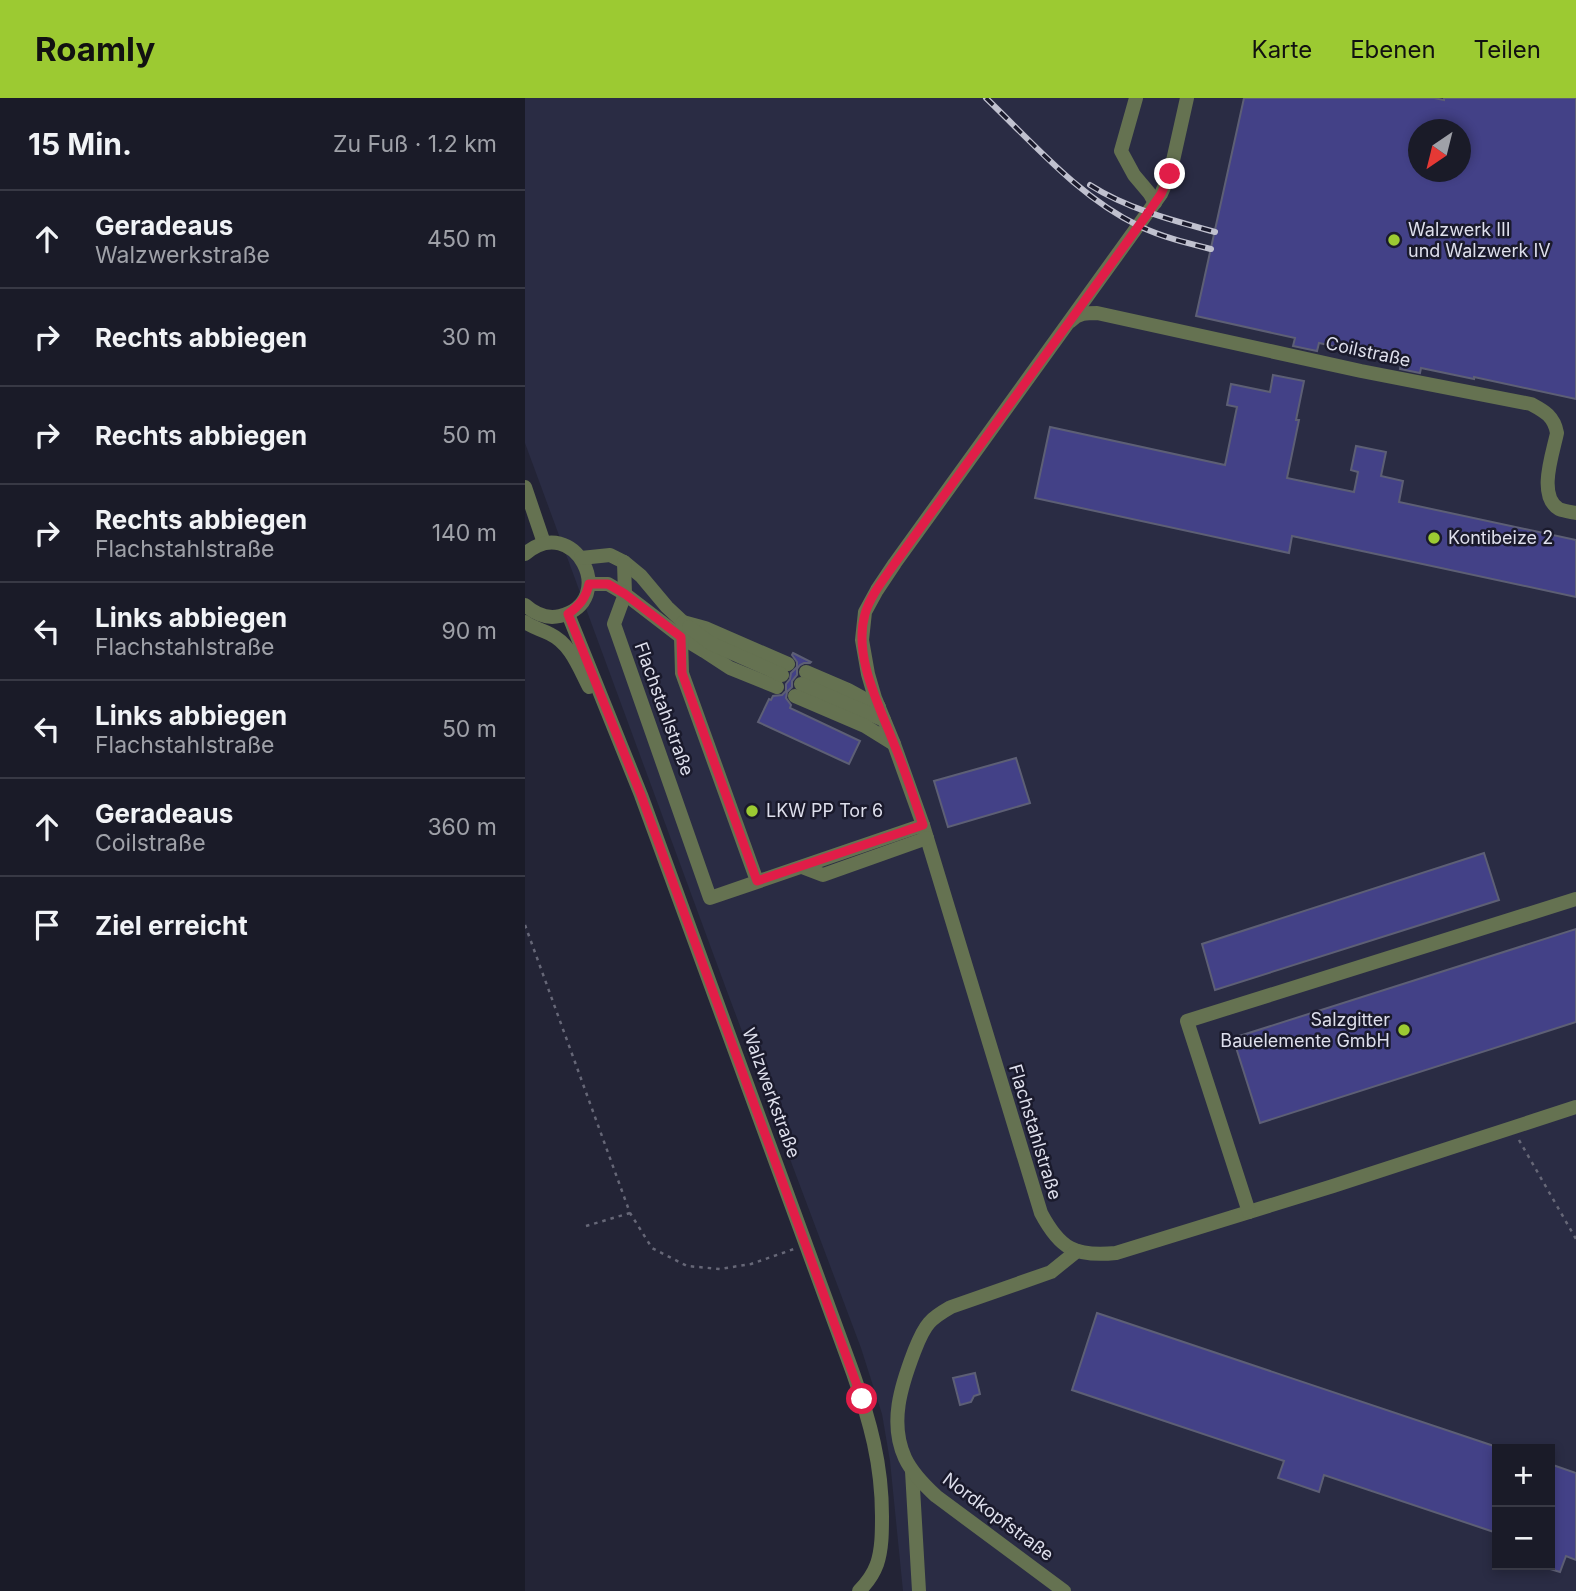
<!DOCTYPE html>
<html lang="de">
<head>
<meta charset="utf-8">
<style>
  :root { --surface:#1a1b28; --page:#232430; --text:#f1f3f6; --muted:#9fa1a8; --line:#383945; --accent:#9cca32 }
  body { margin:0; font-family:Inter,sans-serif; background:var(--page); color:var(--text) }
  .controls { position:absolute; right:21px; bottom:21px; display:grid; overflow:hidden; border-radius:0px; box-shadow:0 4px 10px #0003 }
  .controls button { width:63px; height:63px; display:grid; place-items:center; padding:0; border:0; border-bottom:2px solid var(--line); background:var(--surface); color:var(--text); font:35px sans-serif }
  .compass { position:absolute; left:883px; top:21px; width:63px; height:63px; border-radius:50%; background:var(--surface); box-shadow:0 4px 10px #0003; rotate:215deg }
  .stop { position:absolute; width:21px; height:21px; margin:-16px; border:5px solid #e11d48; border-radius:50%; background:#fff }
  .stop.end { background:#e11d48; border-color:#fff; box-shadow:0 2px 7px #0008 }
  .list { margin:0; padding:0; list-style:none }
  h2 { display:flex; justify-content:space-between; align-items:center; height:91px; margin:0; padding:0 28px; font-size:30px }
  h2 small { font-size:23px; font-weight:400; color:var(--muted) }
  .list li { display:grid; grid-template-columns:46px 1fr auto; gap:21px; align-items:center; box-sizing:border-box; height:98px; padding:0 28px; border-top:2px solid var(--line) }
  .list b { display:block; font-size:26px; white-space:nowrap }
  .list p { margin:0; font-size:23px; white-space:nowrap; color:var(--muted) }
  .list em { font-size:23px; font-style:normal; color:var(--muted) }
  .icon { flex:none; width:38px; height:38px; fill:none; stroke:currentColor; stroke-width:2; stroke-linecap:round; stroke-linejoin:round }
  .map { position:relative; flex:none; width:1051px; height:1493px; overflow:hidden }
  header { display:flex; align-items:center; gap:42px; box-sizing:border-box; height:98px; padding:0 35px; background:var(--accent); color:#111 }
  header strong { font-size:33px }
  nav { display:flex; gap:38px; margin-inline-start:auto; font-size:24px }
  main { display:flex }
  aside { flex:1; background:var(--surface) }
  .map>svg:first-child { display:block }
  .built { fill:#2a2c44; fill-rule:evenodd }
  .building { fill:#434187; stroke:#5d5f75; stroke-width:2; fill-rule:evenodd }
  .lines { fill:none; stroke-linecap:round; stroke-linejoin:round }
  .path { stroke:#666777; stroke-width:2.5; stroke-dasharray:3.5 5; stroke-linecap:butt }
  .minor { stroke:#657251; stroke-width:14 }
  .rail-casing { stroke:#c0c1cf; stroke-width:6 }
  .rail { stroke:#1a1a2c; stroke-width:3.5; stroke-dasharray:10; stroke-linecap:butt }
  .route { stroke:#e11d48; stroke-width:9 }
  .poi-dot { fill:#9cca32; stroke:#1a1a2c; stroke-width:2.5 }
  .labels { text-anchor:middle; stroke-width:5; stroke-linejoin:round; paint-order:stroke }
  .poi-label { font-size:18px; fill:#dedfec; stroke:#1a1a2c; text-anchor:start }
  .street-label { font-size:18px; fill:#dedfec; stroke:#1a1a2c }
</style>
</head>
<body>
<header>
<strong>Roamly</strong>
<nav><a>Karte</a><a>Ebenen</a><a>Teilen</a></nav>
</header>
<main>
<aside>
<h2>15 Min.<small>Zu Fuß · 1.2 km</small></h2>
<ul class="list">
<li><svg class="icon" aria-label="ahead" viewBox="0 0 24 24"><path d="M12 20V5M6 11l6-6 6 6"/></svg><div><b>Geradeaus</b><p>Walzwerkstraße</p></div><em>450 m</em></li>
<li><svg class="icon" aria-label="right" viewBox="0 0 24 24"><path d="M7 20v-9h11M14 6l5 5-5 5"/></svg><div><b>Rechts abbiegen</b></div><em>30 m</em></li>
<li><svg class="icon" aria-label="right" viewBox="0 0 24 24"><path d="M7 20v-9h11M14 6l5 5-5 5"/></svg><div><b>Rechts abbiegen</b></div><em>50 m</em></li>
<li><svg class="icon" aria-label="right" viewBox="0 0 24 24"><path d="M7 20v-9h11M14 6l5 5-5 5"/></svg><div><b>Rechts abbiegen</b><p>Flachstahlstraße</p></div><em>140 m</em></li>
<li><svg class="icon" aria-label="left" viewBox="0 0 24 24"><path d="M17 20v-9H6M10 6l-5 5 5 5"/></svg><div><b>Links abbiegen</b><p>Flachstahlstraße</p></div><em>90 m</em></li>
<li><svg class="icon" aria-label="left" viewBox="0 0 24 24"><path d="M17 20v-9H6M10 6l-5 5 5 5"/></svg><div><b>Links abbiegen</b><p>Flachstahlstraße</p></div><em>50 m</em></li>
<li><svg class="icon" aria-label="ahead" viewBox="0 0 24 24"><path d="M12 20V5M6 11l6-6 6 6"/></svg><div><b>Geradeaus</b><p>Coilstraße</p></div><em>360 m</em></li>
<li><svg class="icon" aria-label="arrive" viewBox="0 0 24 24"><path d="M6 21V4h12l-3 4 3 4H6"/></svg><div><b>Ziel erreicht</b></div></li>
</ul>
</aside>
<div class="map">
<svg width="1051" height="1493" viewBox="0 0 1051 1493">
  <rect width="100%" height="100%" fill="#232436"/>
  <path class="built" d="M0,0H1051V1493H378L365,1363L357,1316L336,1250L203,896L0,345ZM894,32H936V74H894ZM972,1351H1025V1467H972Z"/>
  <g class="building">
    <path d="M719,0H909L919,2V0H1051V301L949,279V281L896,270L895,275L875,271L876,266L861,263L862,260L794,245L792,253L768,248L770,240L671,218ZM893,32H935V74H893Z"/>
    <polygon points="748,277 779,283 771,322 774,322 762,380 829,394 833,374 826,372 831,348 861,354 856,378 878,383 874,404 1051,442 1051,499 767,438 764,455 510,400 525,329 700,367 712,309 702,307 706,286 745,294"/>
    <polygon points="268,555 286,564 285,565 279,565 275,567 272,571 272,577 267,583 267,589 262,594 261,600 266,607 265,610 335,643 324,666 233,624 244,601 246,602 248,598 257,597 261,593 261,586 265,581 266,575 272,569 272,564 267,557"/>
    <polygon points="491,660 505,705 423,729 409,683"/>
    <polygon points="959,755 974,802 690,892 677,846"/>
    <polygon points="1051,831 1051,924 735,1025 708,940"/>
    <polygon points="572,1215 972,1349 972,1435 799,1377 794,1394 753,1380 759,1363 547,1292"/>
    <polygon points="450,1275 455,1296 449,1298 446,1304 435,1307 428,1280"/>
    <polygon points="1025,1366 1051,1375 1051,1462 1041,1458 1035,1474 1025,1471"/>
  </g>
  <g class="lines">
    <g class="path">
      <polyline points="0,827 105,1115 127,1150 162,1168 195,1171 226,1166 269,1151"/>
      <polyline points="994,1042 1051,1141"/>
      <polyline points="61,1128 105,1115"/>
    </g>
    <g class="minor">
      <polyline points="611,0 596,53 609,77 625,96 630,105"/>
      <path d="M662,0L645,76L636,96L370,465L352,492L340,514L337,542L343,576L350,600L369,646L398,727L516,1115C535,1151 550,1159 591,1155L808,1088L1051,1009"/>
      <path d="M546,223C553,215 562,215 572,215L836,273L1006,306C1019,313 1029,318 1032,335C1028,355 1012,398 1034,411C1039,413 1046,414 1051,415"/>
      <polyline points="0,389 19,445"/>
      <path d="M0,456C49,413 95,503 35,518C22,521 10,516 0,507"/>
      <polyline points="56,460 85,457 99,464 116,478 142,509 158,524 180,530 263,566"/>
      <polyline points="99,464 100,496 89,526 185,800 398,727"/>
      <polyline points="64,486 83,486 100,496 156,539 179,553 205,570 252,589"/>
      <path d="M43,516L116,697L328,1275C345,1323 357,1366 357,1418C357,1434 357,1451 352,1466C348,1477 342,1485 334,1493"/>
      <path d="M0,524C8,530 16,531 25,536C46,546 54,570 64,589"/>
      <polyline points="158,524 156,539 157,575 232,783"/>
      <polyline points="164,529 185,545 257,577"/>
      <polyline points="281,574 323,592 354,609"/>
      <polyline points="276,586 359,622"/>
      <polyline points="270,598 340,628 369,646"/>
      <polyline points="277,769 298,777 402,740"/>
      <polyline points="724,1114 662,923 1051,801"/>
      <polyline points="387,1373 394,1493"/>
      <path d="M539,1493L411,1398C399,1387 387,1375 380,1360C364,1325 376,1288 389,1254C393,1244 397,1233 404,1225C410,1218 419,1213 426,1209L526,1174L552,1153"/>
    </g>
    <defs>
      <g id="rail">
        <path d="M461,0C509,46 554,99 614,128C637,139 662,145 686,151"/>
        <path d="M565,87C603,111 646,122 690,134"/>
      </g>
    </defs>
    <use href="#rail" class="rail-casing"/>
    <use href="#rail" class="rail"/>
  </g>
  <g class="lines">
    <path class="route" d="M337,1301L116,697L43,516C54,508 61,500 64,486H83L100,496L156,539L157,575L232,783L398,727C389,700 380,672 369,646C354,607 328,558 340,516C345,498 359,481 370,465L623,115L636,96L645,76"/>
  </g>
  <g class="poi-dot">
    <circle cx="869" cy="142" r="7"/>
    <circle cx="909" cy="440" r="7"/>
    <circle cx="227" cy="713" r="7"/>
    <circle cx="879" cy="932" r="7"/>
  </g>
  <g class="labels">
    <g class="poi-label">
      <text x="883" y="138">Walzwerk III<tspan x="883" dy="21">und Walzwerk IV</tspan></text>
      <text x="923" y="446">Kontibeize 2</text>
      <text x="241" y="719">LKW PP Tor 6</text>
      <text x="865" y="928" text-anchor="end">Salzgitter<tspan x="865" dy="21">Bauelemente GmbH</tspan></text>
    </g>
    <g class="street-label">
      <text transform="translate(843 254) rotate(12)" y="6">Coilstraße</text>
      <text transform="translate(139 611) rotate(70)" y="6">Flachstahlstraße</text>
      <text transform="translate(246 995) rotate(70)" y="6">Walzwerkstraße</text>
      <text transform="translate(510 1034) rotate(73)" y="6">Flachstahlstraße</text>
      <text transform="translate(473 1419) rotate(37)" y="6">Nordkopfstraße</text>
    </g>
  </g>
</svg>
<div class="controls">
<button>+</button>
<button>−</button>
</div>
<svg class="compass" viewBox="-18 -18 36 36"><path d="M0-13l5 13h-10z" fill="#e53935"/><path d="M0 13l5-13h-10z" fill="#9fa1a8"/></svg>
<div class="stop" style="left:337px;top:1301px"></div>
<div class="stop end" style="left:645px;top:76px"></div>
</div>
</main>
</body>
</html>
